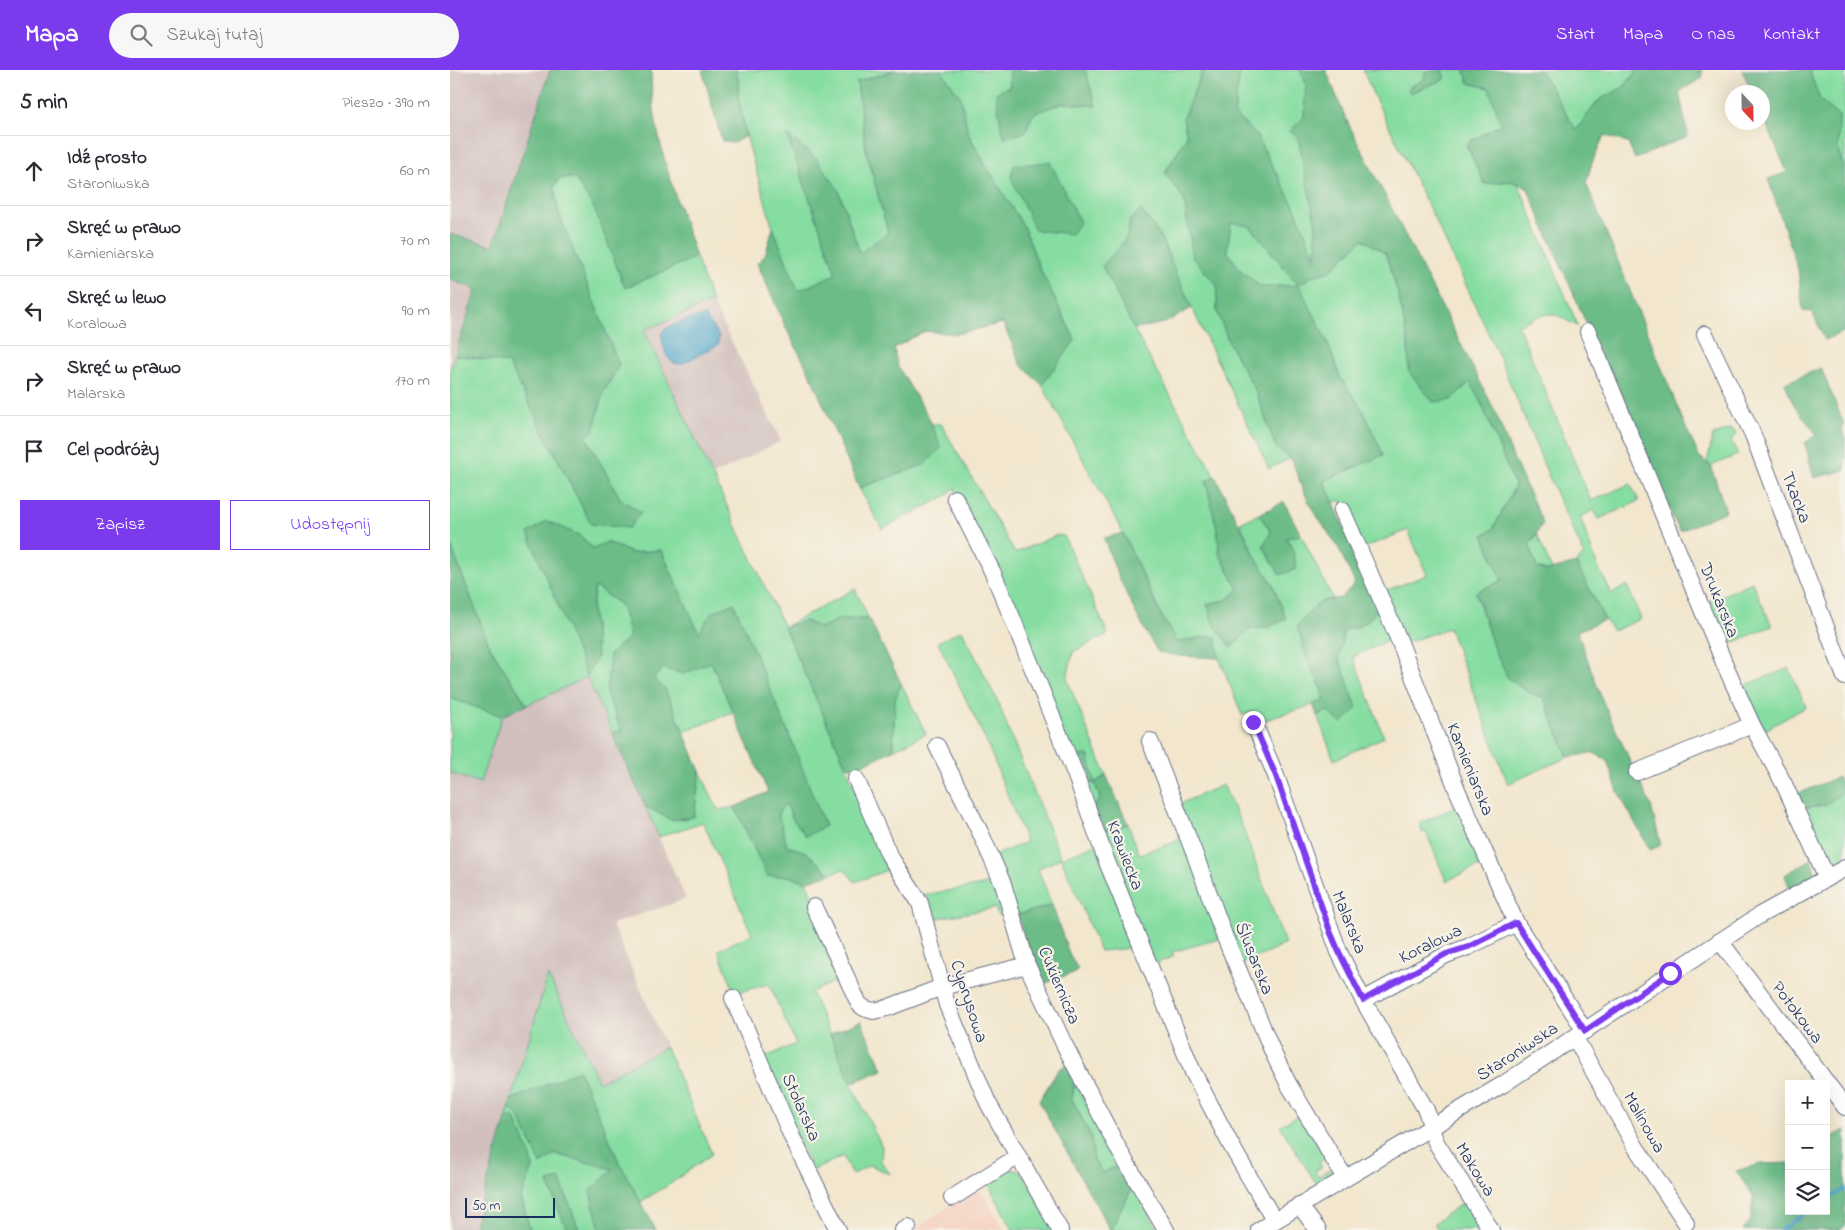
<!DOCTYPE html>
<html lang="pl">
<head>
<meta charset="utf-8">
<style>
  :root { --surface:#fff; --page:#f7f7f7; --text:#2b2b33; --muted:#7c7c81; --line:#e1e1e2; --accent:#7c3aed }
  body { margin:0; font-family:"Indie Flower",sans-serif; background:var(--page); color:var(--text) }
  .controls { position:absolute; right:15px; bottom:15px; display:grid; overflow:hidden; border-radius:0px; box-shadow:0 5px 20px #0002 }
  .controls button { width:45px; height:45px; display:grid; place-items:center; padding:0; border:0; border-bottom:1px solid var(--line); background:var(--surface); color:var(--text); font:25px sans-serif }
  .compass { position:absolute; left:1275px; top:15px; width:45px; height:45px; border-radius:50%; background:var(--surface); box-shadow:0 5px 20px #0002; rotate:158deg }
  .scale { position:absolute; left:15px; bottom:12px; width:90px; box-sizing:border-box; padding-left:5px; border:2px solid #1b2f5e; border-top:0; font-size:14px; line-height:18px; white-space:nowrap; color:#1b2f5e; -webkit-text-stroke:4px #f7f3e8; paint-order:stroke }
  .stop { position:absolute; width:15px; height:15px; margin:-11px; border:4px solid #7c3aed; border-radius:50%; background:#fff }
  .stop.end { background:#7c3aed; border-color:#fff; box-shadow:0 1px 5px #0008 }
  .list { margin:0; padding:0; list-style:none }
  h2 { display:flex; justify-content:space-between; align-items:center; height:65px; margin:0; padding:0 20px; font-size:21px }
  h2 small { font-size:16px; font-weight:400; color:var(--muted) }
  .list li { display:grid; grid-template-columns:32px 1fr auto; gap:15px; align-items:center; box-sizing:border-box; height:70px; padding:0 20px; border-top:1px solid var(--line) }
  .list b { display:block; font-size:19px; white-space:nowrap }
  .list p { margin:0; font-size:16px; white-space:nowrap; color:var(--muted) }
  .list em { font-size:16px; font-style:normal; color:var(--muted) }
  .actions { display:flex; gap:10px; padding:15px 20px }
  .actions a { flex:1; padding:11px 0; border:1px solid var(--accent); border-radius:0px; text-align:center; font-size:18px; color:var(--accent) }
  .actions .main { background:var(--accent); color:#fff }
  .icon { flex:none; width:28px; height:28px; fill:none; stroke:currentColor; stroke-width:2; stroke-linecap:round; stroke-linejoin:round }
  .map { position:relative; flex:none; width:1395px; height:1160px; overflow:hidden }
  header { display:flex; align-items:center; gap:30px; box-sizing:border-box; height:70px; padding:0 25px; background:var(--accent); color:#fff }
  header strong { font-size:24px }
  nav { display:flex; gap:28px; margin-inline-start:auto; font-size:18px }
  .search { width:350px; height:45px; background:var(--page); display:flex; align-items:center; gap:12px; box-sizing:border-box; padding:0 18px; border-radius:28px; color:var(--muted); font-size:19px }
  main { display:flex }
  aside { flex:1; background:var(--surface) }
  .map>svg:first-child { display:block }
  .built { fill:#f5d2c2 }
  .industrial { fill:#d1bfbd }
  .green { fill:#85dda1; stroke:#508680 }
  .forest { fill:#6cbc87; stroke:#447672; fill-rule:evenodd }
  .water { fill:#4ca4c9; stroke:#346a94 }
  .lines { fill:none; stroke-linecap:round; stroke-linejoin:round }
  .stream { stroke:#4ca4c9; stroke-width:4 }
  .minor-casing { stroke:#666f85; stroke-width:18 }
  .minor { stroke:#fff; stroke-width:16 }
  .route { stroke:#7c3aed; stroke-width:6 }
  .labels { text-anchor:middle; stroke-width:4.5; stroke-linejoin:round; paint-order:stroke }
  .street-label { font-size:18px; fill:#1b2f5e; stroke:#f7f3e8 }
</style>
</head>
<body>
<header>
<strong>Mapa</strong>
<div class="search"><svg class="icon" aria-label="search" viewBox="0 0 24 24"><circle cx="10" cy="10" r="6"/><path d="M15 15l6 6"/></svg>Szukaj tutaj</div>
<nav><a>Start</a><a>Mapa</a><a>O nas</a><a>Kontakt</a></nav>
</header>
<main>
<aside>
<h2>5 min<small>Pieszo · 390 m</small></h2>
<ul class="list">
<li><svg class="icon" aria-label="ahead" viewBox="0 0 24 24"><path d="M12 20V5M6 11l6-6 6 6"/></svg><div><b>Idź prosto</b><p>Staroniwska</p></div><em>60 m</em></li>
<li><svg class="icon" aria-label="right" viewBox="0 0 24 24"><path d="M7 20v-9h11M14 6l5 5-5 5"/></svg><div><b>Skręć w prawo</b><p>Kamieniarska</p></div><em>70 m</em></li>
<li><svg class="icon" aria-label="left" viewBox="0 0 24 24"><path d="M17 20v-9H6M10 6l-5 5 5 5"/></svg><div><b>Skręć w lewo</b><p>Koralowa</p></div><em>90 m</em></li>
<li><svg class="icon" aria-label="right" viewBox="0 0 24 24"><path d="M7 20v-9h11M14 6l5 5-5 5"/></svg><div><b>Skręć w prawo</b><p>Malarska</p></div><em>170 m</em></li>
<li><svg class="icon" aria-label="arrive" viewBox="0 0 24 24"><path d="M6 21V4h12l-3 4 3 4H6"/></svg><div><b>Cel podróży</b></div></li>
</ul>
<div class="actions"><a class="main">Zapisz</a><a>Udostępnij</a></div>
</aside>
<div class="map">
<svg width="1395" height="1160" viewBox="0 0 1395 1160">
  <rect width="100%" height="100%" fill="#f7f3e8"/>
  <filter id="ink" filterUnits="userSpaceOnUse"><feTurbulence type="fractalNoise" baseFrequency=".02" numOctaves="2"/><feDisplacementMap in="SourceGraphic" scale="10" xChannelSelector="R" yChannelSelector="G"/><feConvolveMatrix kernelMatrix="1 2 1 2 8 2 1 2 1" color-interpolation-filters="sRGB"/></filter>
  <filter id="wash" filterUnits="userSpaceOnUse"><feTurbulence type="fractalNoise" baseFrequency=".0096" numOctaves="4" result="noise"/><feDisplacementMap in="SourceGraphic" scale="20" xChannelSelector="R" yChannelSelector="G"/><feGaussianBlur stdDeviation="1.12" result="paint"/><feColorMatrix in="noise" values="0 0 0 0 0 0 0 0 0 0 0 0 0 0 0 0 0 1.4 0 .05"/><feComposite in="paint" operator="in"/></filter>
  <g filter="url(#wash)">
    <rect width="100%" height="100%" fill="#f2e6cd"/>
    <polygon class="built" points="525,1120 532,1122 554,1160 463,1160"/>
    <g class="industrial">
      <polygon points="0,0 100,0 43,176 0,164"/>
      <polygon points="0,210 26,218 0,300"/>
      <polygon points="262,232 331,371 262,406 194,260"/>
      <polygon points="137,606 236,829 162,854 216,977 149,1012 98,906 23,1160 0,1160 0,703 30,713 52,646"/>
    </g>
    <g class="green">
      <polygon points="286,0 445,0 407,12 416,80 438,163 410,184 388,119 338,66 386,204 348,221 323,158 296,66 288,25 289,13"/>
      <polygon points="491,0 559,0 561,16 575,62 583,43 614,33 646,36 635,0 753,0 733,48 737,66 715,103 734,129 743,188 767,215 767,241 779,272 806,322 826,377 841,388 819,399 731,215 709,164 691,141 680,150 677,167 669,178 653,196 689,269 765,406 756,411 768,464 769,483 789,520 776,530 757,534 800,559 819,557 823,514 807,490 790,453 809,444 821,462 843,478 835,467 851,465 883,529 869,532 860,597 867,608 875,631 809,652 805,641 792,645 769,588 766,567 760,566 727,572 710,543 673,463 592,315 625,270 590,199 574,157 536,96 518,63 511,28"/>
      <polygon points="790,0 850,0 856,13 854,47 848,67 866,156 866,192 845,138 806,65 784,44"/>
      <path d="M913,0H976L974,9L958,18L995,9L992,0H1014L1019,13L1039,18L1051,54L1016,74L1035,114L1060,111L1068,113L1128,256C1120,253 1114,248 1106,245C1096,241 1077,251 1068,255L1141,431L1180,414L1189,431L1149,449L1144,440L1130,447L1147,495L1162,524L1177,515L1191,549L1163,561L1155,550L1126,493L1134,484L1107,426L1047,282L992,164L923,24Z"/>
      <polygon points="1090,0 1187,0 1174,17 1149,30 1126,61"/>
      <polygon points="1359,0 1395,0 1395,102 1388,80 1389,46 1370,30"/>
      <polygon points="110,108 125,108 144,138 175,218 246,187 262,232 194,260 334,557 405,519 419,549 389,549 370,558 356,551 334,557 396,696 422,764 438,800 405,812 394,799 380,804 356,782 337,776 328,743 336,732 342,748 356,709 340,667 305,585 249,564 211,480 182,483 157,472 144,479 129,465 147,587 142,536 145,517 171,535 180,566 156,623 172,661 162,663 137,607 77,635 40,577 0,474 0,300 5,285 58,293 141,454 190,442 171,430 136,367 144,359 153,323 169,295 109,144 104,117"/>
      <polygon points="781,152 800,156 849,215 862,206 880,201 913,169 936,184 949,227 958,272 959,302 1001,330 1020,311 1032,335 1065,416 1043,459 1033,465 1052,510 1026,523 1044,579 1058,607 1076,621 1094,628 1118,687 1058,714 999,558 955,573 932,522 977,505 958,460 913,478 891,430 883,433 874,411 933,385 913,340 890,307 877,271 789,199 777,181"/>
      <polygon points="481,354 491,354 565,483 607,465 614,466 658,564 623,582 617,609 656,705 645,713 650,729 643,738 634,714 644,713 622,686 526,463 505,418 496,426 432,459 409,418 476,393 491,378"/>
      <polygon points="1282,359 1287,365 1281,370 1288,385 1261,396 1257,393 1263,365"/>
      <polygon points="1087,464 1102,500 1097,501 1087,498 1079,475"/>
      <polygon points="1302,512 1322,556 1275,576 1258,532"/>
      <polygon points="929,537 943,568 903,587 934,667 884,690 867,645 878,641 906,638 889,588 894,560 909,557"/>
      <polygon points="512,560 548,632 559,661 611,788 646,774 684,875 673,879 650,881 611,788 588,799 602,835 567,845 546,785 576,772 537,673 488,572"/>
      <polygon points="261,591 283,642 234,662 215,619 204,608 213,598 233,604"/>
      <polygon points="1339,598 1356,637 1315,660 1293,616"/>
      <polygon points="451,613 476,664 443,680 445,630"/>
      <polygon points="0,628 52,646 30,713 0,703"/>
      <polygon points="250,701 268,740 285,737 317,806 338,806 356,812 365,831 393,908 361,922 401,1013 432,1077 431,1091 440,1104 420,1095 402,1105 393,1086 362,1101 313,988 346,974 319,914 285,923 268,880 302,864 253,752 209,767 195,736 222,750 244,747"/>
      <polygon points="773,715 791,753 835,874 790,895 729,734"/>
      <polygon points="1395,721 1395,790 1392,792 1387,790 1376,795 1351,738 1375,735"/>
      <polygon points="1008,736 1034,794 996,811 976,762 972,763 970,753"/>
      <polygon points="678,754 689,784 725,772 733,763 769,869 722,882 724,886 703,895 651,762"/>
      <polygon points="546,808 558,844 548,845 545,838 483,849 477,834 472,825 533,815"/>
      <polygon points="98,905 149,1012 216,977 262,1084 217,1116 190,1132 169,1092 129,1001 61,1030"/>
      <polygon points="625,1011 668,1096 652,1103 644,1090 641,1066 622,1029"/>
      <polygon points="59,1038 68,1044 91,1094 105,1084 163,1099 147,1145 150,1160 129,1160 110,1109 98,1113 117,1160 80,1160 71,1127 83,1098 81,1087 65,1048 57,1046"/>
      <polygon points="845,1047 852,1047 875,1088 869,1093 872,1097 865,1101 868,1107 883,1097 885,1103 866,1113 830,1056"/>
      <polygon points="557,1099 571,1101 607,1160 563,1160 537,1112"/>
      <polygon points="684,1116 708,1160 662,1160 670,1140"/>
      <polygon points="1018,1129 1037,1160 988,1160 984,1153"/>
    </g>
    <g class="forest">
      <path d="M100,0H201C201,64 226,127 246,187L175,218L144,138L125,108H110L104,117L109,144L169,295L153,323L144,360L136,367L171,430L191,442L179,458L141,454L58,293L5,285L26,219L0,210V164L43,176Z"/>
      <polygon points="252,0 286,0 289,13 288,25 296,66 283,73 272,71"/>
      <polygon points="445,0 491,0 511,28 518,63 536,96 574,157 590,199 625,270 592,315 571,295 553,253 507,264 475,261 444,278 447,295 479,348 491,378 474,395 409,418 360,304 337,260 307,193 315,185 323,158 348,221 386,204 337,65 366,88 388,119 410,183 438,163 416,80 407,12"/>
      <polygon points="559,0 635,0 646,36 614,33 584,43 575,62 555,68 551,57 546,23 560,16"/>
      <path d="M753,0H790L784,44L806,65L845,138L866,190V156L848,67L840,61L854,47L856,13L850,0H876L896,49L1045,341L1064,390L1093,453L1079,475L1087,498L1097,501L1126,493L1155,550L1127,561L1153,632L1201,736L1211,775L1200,780L1168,722L1157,690L1144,683L1118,687L1094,628L1076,621L1058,608L1044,579L1026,522L1052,510L1033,465L1043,459L1065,416L1032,335L1020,312L1001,330L983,332L959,302L958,272L949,227L936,184L913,169L880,201L862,206L849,215L877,271L890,307L913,340L933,385L874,411L929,537C920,552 911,556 894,560L889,588L907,638L891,654L878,641L867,645L863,634L875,631L867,608L860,597L847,556L869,532L891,528L905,513L888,477L863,440L854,422L841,388L826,378L806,322L779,273L767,241V215L743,188L734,129L715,103L737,66L733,48ZM781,153L800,156L848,215L811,217L789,199L777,181Z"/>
      <polygon points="976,0 992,0 995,9 960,23 958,18 974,9"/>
      <polygon points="1014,0 1090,0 1126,60 1149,30 1174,17 1187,0 1252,0 1252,8 1229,22 1238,66 1185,89 1178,73 1154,65 1142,93 1136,113 1236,358 1249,386 1261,397 1276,441 1230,461 1211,425 1077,117 1060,111 1035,114 1016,74 1051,54 1039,18 1019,13"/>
      <polygon points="1292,0 1359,0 1370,30 1389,46 1388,80 1395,102 1395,261 1375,270 1362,242 1353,241 1348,199 1318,109 1337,102 1313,46 1312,22 1302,22"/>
      <polygon points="600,92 630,152 621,164 585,160 561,107 564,95"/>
      <polygon points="691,140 709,164 742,238 715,253 684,259 652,196 669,178 677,167 680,150"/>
      <polygon points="1371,298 1393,352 1392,361 1395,367 1395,400 1364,408 1355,373 1367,365 1344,335 1335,313"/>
      <polygon points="765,406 807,490 823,514 836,549 819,557 800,559 781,578 763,553 757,534 776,530 789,520 769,483 768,464 756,411"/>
      <polygon points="834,432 851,465 836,468 843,478 846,499 830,505 813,476 821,462 809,444"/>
      <polygon points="97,451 129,465 144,479 157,472 182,483 211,480 249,563 261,543 284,533 340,667 375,756 356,766 342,748 336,733 328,743 337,776 356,782 380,804 356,812 338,806 317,806 285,737 318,722 261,592 233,604 213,598 204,608 215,619 250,701 244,747 221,750 195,736 162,663 172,661 156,623 160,584 180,566 171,535 145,517 142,536 147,587 137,606 78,463"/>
      <path d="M673,463L710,543L727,572L760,566L766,567L769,588L729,586L708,582C687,549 666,505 654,468Z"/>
      <polygon points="0,474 40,577 77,635 52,646 0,628"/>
      <polygon points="389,549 419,549 451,613 445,630 443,680 406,698 396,696 334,557 356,551 370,558"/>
      <polygon points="638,685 645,713 656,705 678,754 651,762 643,738 650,729 645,713 634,714 622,686"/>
      <polygon points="1388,707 1395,721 1375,735 1351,738 1345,725"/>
      <polygon points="1361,789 1366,805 1340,820 1335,805"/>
      <polygon points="602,835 620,886 628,899 623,903 591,915 567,845"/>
      <polygon points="411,951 433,1000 401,1013 380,964"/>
      <polygon points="618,993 625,1011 622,1029 641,1067 644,1090 652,1103 671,1094 684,1116 670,1140 662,1160 660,1160 589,1031 608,1000"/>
      <polygon points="129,1000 169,1092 206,1160 150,1160 140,1122 162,1099 105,1084 91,1094 68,1045 59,1038 61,1030"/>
      <polygon points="57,1046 65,1048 81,1087 83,1098 71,1127 80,1160 23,1160"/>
      <polygon points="1395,1060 1395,1156 1390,1160 1293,1160 1301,1150 1303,1126 1286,1101 1310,1094 1339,1093 1339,1141 1376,1141 1376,1070"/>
      <polygon points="110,1109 129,1160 117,1160 98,1112"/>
    </g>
    <path class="water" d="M255,246L269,266L268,275L232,294C214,295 214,277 211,263C218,254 243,247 255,246Z"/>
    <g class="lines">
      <g class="stream">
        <polyline points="1376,1130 1395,1119"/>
        <polyline points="1331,1160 1358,1141"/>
      </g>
    </g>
  </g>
  <g filter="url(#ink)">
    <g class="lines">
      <defs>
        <g id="minor">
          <polyline points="1138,262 1275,595 1302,655 1334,714 1377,808"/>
          <polyline points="1255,264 1303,365 1395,607"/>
          <polyline points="505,428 542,501 561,545 626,706 655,787 743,1002 782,1077 824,1150"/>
          <polyline points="892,440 949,570 1008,722 1066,853 1135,961"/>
          <path d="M803,651L826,706L889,882L913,930L976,1040C981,1052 981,1063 987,1074L1041,1160"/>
          <polyline points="700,671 745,785 774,865 824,985 839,1015 895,1108"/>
          <polyline points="487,676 531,764 553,814 577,895 614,974 670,1082 716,1160"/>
          <polyline points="1187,702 1302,655"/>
          <polyline points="406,709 439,785 470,833 497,935 538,1033 610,1160"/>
          <polyline points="364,837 409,934 414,938 423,941 437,938 492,917 577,895"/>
          <polyline points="1270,871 1395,1037"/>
          <polyline points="283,928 342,1067 388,1160"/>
          <polyline points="913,930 996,885 1018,877 1066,853"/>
          <polyline points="1125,968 1185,1076 1236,1153"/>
          <polyline points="502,1128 567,1087"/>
          <polyline points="849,1135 868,1160"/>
          <polyline points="453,1160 458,1157"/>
          <polyline points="809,1160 1052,1015 1310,845 1395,798"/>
        </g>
      </defs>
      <use href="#minor" class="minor-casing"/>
      <use href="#minor" class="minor"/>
    </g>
  </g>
  <g class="lines" filter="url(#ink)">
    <polyline class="route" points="803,652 826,706 880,861 889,882 913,930 996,884 1018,877 1066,853 1135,961 1220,903"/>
  </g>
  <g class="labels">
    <g class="street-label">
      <text transform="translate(1347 427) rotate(69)" y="6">Tkacka</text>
      <text transform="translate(1270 530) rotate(68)" y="6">Drukarska</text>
      <text transform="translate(1021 699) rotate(68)" y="6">Kamieniarska</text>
      <text transform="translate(676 785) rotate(69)" y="6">Krawiecka</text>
      <text transform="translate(900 852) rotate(68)" y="6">Malarska</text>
      <text transform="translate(980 873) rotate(-26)" y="6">Koralowa</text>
      <text transform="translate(805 888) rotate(68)" y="6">Ślusarska</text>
      <text transform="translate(610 915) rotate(67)" y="6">Cukiernicza</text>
      <text transform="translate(520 931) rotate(72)" y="6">Cyprysowa</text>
      <text transform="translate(1348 942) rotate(53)" y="6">Potokowa</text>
      <text transform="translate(1067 981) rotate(-33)" y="6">Staroniwska</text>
      <text transform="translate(352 1037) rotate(66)" y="6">Stolarska</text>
      <text transform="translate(1195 1052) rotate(60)" y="6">Malinowa</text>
      <text transform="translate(1026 1099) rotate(58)" y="6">Makowa</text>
    </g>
  </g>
</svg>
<div class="controls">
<button>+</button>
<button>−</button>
<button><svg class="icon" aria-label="layers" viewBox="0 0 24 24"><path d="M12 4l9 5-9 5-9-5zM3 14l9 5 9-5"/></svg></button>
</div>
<svg class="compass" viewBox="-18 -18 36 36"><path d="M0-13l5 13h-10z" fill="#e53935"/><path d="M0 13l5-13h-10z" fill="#7c7c81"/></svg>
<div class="scale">50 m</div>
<div class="stop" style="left:1220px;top:903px"></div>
<div class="stop end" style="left:803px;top:652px"></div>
</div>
</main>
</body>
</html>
